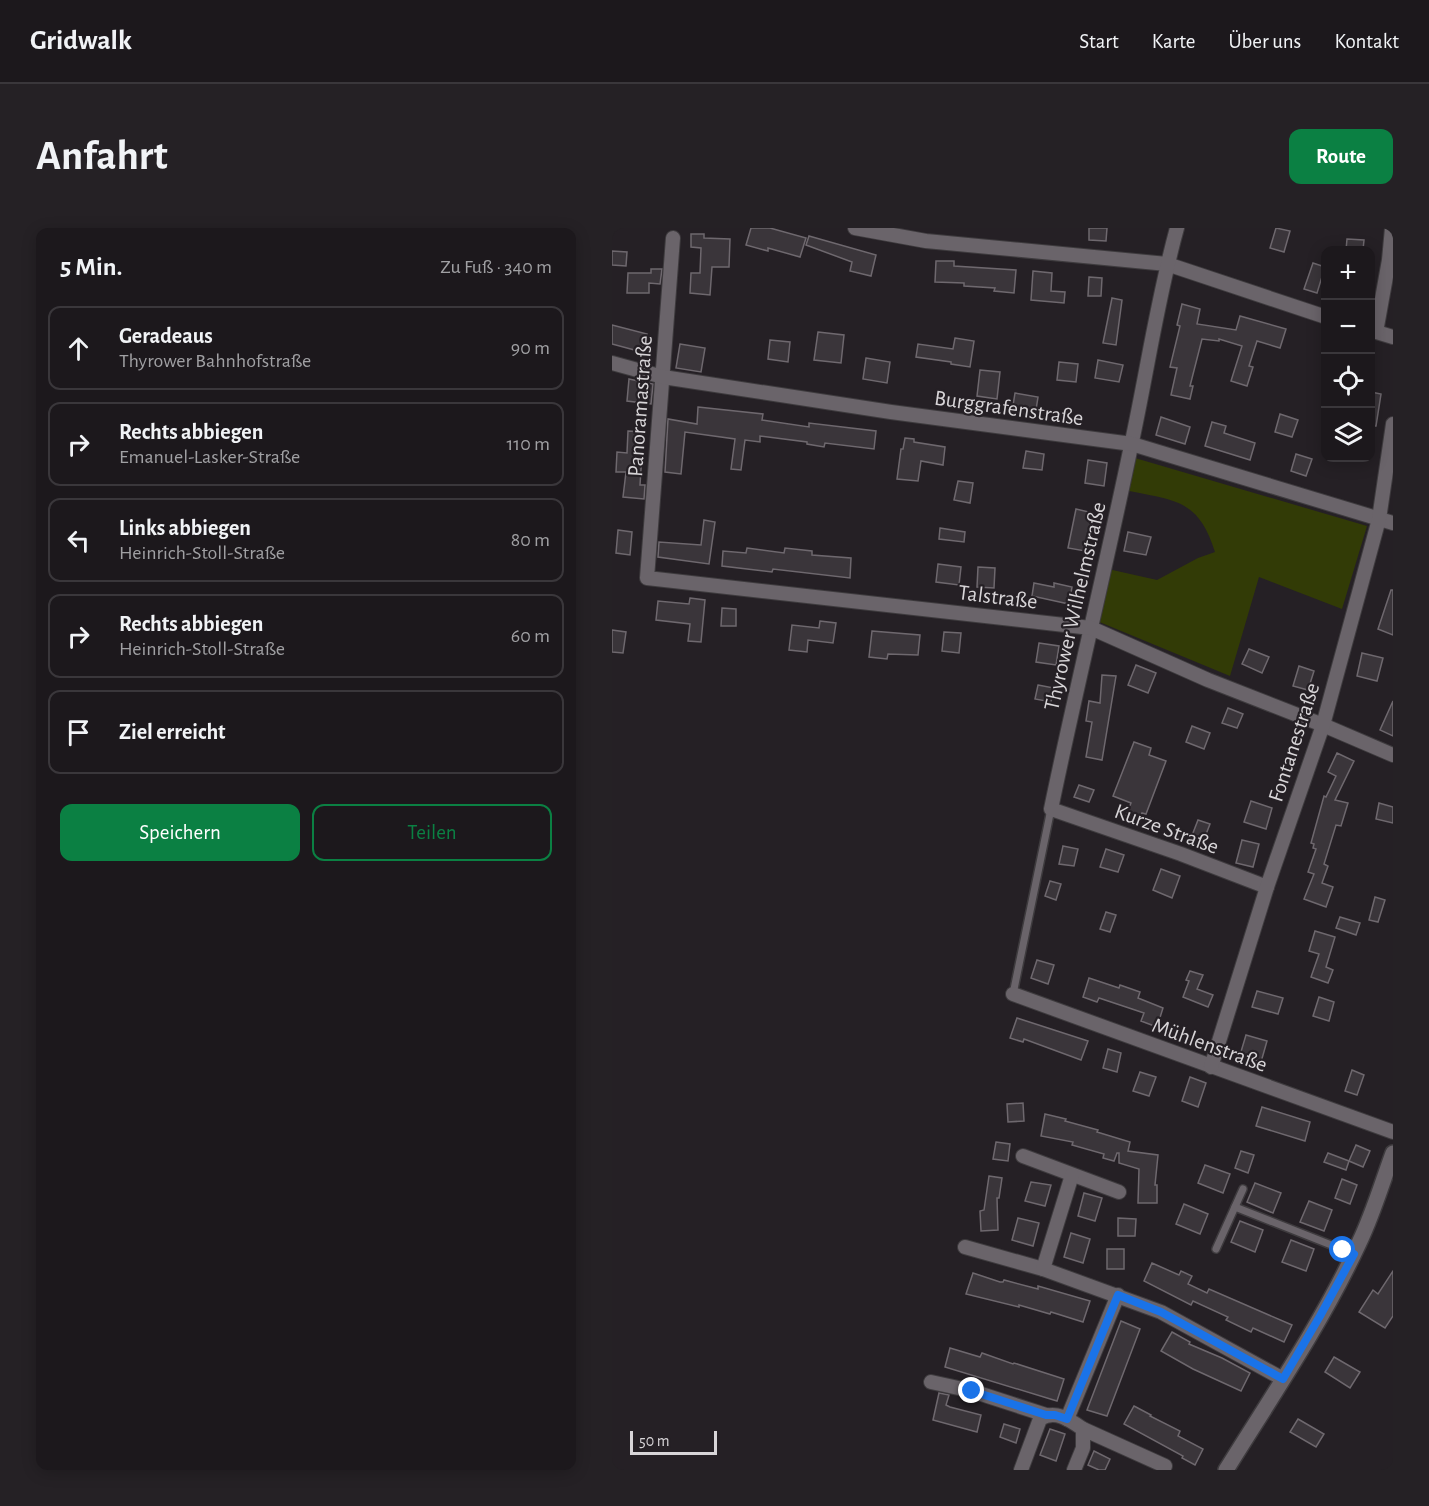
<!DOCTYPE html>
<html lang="de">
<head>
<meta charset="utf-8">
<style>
  :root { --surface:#1c181c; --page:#252125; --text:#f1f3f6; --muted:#a0a0a3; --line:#3a373b; --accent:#0b8043 }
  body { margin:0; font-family:"Alegreya Sans",sans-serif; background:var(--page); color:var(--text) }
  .controls { position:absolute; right:18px; top:18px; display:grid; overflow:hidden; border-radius:12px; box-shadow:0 3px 15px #0003 }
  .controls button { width:54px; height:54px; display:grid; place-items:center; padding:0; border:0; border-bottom:2px solid var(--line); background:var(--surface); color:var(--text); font:30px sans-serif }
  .scale { position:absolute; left:18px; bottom:15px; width:87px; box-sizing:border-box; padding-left:6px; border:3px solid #d8d5d8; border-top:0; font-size:16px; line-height:21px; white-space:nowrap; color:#d8d5d8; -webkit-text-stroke:4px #252025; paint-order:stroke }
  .stop { position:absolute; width:18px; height:18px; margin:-14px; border:4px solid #1a73e8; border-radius:50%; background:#fff }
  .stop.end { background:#1a73e8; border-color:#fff; box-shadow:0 2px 6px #0008 }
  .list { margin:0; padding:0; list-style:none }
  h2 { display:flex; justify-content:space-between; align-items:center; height:78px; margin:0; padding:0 24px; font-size:26px }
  h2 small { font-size:20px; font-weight:400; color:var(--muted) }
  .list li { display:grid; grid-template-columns:39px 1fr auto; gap:18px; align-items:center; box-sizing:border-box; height:84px; margin:0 12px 12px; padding:0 12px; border:2px solid var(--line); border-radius:12px }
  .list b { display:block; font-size:22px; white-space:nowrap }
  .list p { margin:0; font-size:20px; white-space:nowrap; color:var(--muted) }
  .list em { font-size:20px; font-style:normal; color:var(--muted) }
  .actions { display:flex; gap:12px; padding:18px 24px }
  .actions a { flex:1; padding:14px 0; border:2px solid var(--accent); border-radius:12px; text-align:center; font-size:21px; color:var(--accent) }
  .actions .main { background:var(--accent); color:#fff }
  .icon { flex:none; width:33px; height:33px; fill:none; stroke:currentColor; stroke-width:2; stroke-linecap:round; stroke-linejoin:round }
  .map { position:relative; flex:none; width:781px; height:1242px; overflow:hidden; border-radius:12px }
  header { display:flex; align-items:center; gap:36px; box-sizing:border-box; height:84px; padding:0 30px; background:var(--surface); border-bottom:2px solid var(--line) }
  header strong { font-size:28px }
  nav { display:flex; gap:33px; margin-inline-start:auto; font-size:21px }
  .intro { display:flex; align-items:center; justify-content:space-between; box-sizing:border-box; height:144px; padding:0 36px }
  h1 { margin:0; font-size:42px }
  .button { padding:15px 27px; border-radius:12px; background:var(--accent); color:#fff; font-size:21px; font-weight:700 }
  main { display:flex; gap:36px; padding:0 36px }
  aside { flex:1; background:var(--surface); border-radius:12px; box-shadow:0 3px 15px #0003 }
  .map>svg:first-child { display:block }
  .green { fill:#323b06 }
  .building { fill:#3a353a; stroke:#6e686e; stroke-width:1.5 }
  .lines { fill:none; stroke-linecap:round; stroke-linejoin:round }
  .service-casing { stroke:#3e3b3e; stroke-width:10 }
  .minor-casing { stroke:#3e3b3e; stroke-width:16 }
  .secondary-casing { stroke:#3e3b3e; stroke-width:18 }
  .service { stroke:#6a646a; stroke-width:7 }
  .minor { stroke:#6a646a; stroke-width:14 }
  .secondary { stroke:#6a646a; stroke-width:15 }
  .route { stroke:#1a73e8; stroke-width:8 }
  .labels { text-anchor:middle; stroke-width:4.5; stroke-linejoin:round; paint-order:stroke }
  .street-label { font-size:22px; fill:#d8d5d8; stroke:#252025 }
</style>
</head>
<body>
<header>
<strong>Gridwalk</strong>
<nav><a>Start</a><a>Karte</a><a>Über uns</a><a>Kontakt</a></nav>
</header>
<div class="intro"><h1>Anfahrt</h1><a class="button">Route</a></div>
<main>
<aside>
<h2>5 Min.<small>Zu Fuß · 340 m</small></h2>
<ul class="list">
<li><svg class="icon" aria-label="ahead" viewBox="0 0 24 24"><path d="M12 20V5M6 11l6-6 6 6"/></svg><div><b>Geradeaus</b><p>Thyrower Bahnhofstraße</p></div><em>90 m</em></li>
<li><svg class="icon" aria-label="right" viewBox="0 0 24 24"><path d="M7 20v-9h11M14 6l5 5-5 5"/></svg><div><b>Rechts abbiegen</b><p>Emanuel-Lasker-Straße</p></div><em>110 m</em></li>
<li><svg class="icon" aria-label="left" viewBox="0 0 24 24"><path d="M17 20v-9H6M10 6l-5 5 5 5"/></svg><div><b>Links abbiegen</b><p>Heinrich-Stoll-Straße</p></div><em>80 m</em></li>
<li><svg class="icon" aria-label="right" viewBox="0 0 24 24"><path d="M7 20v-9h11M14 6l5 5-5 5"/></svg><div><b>Rechts abbiegen</b><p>Heinrich-Stoll-Straße</p></div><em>60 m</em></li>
<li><svg class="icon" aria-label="arrive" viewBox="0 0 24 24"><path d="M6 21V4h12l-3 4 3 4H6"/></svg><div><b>Ziel erreicht</b></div></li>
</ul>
<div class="actions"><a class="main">Speichern</a><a>Teilen</a></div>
</aside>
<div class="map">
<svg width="781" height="1242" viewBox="0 0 781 1242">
  <rect width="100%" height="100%" fill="#252025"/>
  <path class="green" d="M523,230L755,298L730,381L647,349L618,448L485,393L496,341L545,352L586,330L603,324C586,270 563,273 513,262Z"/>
  <g class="building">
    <polygon points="139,0 158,0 194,10 188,29 156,20 156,23 134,17"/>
    <polygon points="477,0 495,0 494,13 477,12"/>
    <polygon points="664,0 678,3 672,24 658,20"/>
    <polygon points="79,6 92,6 92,10 118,11 117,39 100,39 98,67 78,65 79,45 88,45 89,20 79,19"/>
    <polygon points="197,8 264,27 259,48 238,43 240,34 194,17"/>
    <polygon points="735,11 752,12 751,22 734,22"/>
    <polygon points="0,23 15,24 14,38 0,37"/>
    <polygon points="324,33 342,33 342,38 404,42 402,65 382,63 383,60 352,58 352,55 323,54"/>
    <polygon points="701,35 713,39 705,65 692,61"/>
    <polygon points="39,41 50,41 48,56 37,55 37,65 15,65 16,45 39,45"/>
    <polygon points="421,43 440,45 439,63 453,64 452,75 419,72"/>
    <polygon points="477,49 490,50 489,68 476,68"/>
    <polygon points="500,70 510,72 504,117 491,115"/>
    <polygon points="570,76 588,81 585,96 624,102 628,88 674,101 668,120 645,113 637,138 641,139 635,158 619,153 630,118 607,111 607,113 590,111 578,158 581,158 578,171 559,167 565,140 558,139 568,98 565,97"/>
    <polygon points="0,97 35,106 30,124 0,116"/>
    <polygon points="206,104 232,107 229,135 202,132"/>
    <polygon points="343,110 362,113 358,139 339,136 339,134 304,129 306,116 341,121"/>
    <polygon points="158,112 178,114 176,134 156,131"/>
    <polygon points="68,116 93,120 89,144 64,140"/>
    <polygon points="254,130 278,134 275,155 251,151"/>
    <polygon points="486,132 511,137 507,154 483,150"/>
    <polygon points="447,134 466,136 464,154 445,152"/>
    <polygon points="368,142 388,144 385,171 365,168"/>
    <polygon points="17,151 41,156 39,176 15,173"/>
    <polygon points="759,164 769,166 764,198 759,198"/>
    <polygon points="403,165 426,169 423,188 400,184"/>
    <polygon points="86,179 151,186 150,192 197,199 197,195 264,203 262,221 213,215 212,219 195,216 195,214 148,208 148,214 133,212 129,242 119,241 123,211 73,204 69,246 53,244 56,191 85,196"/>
    <polygon points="668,186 686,192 680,209 663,204"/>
    <polygon points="549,189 578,199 573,216 544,207"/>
    <polygon points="600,194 614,198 612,205 643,215 638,232 593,218"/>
    <polygon points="16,203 30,204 28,226 30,226 28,257 33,257 32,271 11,269 14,244 4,244 5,224 15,225"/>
    <polygon points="293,210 302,211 302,214 333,219 331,237 309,233 306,253 285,251 289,221 291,221"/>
    <polygon points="414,223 432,226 430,242 411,240"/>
    <polygon points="684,226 700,231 694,248 679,243"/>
    <polygon points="476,232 495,235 492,258 473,255"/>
    <polygon points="346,253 361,255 358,275 342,272"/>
    <polygon points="464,281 481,285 473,323 456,320"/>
    <polygon points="92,292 103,294 97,336 46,329 47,314 89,317"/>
    <polygon points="328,300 353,304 352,314 327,311"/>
    <polygon points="6,302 20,304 18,327 4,325"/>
    <polygon points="516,304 539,309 534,327 512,323"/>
    <polygon points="135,320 172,325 173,320 200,323 200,327 239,330 238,350 161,341 160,344 110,338 111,323 134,325"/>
    <polygon points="326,336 349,339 347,357 324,354"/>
    <polygon points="366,339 383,340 382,360 365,359"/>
    <polygon points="422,355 442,359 442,355 460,359 457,376 420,368"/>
    <polygon points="779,362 781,362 781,407 766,401"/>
    <polygon points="78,370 93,372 89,414 76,413 78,396 44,392 46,373 77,376"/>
    <polygon points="110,380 124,381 124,398 109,398"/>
    <polygon points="208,393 224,395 221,415 196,412 195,424 177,422 180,397 207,400"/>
    <polygon points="0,402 14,404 11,425 0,424"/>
    <polygon points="260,403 308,407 306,427 276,426 275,431 257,429"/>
    <polygon points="332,404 349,405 347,425 330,423"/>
    <polygon points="427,415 447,418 444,437 424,434"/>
    <polygon points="637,421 657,429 650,445 630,436"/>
    <polygon points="750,425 771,430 765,453 745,448"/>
    <polygon points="524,437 544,445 536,465 516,457"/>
    <polygon points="687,438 702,443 696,462 681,458"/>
    <polygon points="490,447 504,448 490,532 474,529 480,494 474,493 477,473 488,475"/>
    <polygon points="426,457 442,460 439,474 423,471"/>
    <polygon points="781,473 781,508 768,502"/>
    <polygon points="616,480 631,486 625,500 610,495"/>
    <polygon points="580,498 598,505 592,521 574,514"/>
    <polygon points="522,514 539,520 537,527 554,533 534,586 530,585 527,592 514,588 519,575 501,568"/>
    <polygon points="725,525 742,533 723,572 736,575 729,598 724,597 712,636 716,638 710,655 721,659 714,679 692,671 702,646 696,644 704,621 701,620 702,616 699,615 712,568 714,569 724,548 716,544"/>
    <polygon points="467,557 482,562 477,574 462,569"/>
    <polygon points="639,573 660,580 654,601 632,594"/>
    <polygon points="767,575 781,579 781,595 764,591"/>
    <polygon points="586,592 598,596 591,614 579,610"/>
    <polygon points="630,612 647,616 641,639 624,635"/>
    <polygon points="451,618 466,621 462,638 447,636"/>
    <polygon points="494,621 512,627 506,644 488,639"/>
    <polygon points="549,641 568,648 560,670 541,662"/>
    <polygon points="438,653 449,656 444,672 433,668"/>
    <polygon points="763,669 773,672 766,694 757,692"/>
    <polygon points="494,684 504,687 498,704 488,701"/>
    <polygon points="728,689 748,695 744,707 724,700"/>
    <polygon points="703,703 723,709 714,739 721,742 716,755 699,749 707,726 697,723"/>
    <polygon points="425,732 442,737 436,756 419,750"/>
    <polygon points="578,743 591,747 585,761 601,767 596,779 571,769 577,753 574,752"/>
    <polygon points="477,750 507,760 508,757 528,764 526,770 551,780 545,799 529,793 532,785 487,770 485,774 471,769"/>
    <polygon points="645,763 671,770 666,786 640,779"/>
    <polygon points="707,769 722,774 717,793 701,788"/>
    <polygon points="405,790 476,813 469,832 412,811 411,814 398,810"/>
    <polygon points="634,807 655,813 649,834 628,827"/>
    <polygon points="496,821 509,825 505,844 491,840"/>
    <polygon points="740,842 752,847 745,867 733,863"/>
    <polygon points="528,844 544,849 537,868 521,863"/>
    <polygon points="578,849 594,855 586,879 570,873"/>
    <polygon points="411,875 412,893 396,894 395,876"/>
    <polygon points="650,879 698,894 693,913 644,898"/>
    <polygon points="433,886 454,891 453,893 486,902 485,904 518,914 516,923 546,927 543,957 545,957 545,975 526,975 527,941 507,935 507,925 505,925 502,933 491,930 492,926 460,917 461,914 429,908"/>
    <polygon points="384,914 398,916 396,933 381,931"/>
    <polygon points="744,917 758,923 751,939 737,933"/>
    <polygon points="629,923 642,927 636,945 623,940"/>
    <polygon points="716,925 737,933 734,942 712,934"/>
    <polygon points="593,937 618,946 611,965 586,955"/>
    <polygon points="377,948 390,950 387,970 385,970 386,1002 369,1003 368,983 372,982"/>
    <polygon points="730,951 745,957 738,976 723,970"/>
    <polygon points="419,954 439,957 433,978 413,973"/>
    <polygon points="643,955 669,965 661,985 635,974"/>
    <polygon points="472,965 490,970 483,993 466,988"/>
    <polygon points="697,973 720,982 712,1003 688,994"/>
    <polygon points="572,976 596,986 588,1006 564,996"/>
    <polygon points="406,990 427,995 421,1018 400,1012"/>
    <polygon points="506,990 524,991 523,1008 506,1008"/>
    <polygon points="628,993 651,1002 643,1024 619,1014"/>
    <polygon points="459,1005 478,1011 471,1035 452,1029"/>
    <polygon points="679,1012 702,1021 694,1043 670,1034"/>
    <rect x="495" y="1021" width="17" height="20"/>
    <polygon points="540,1035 567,1047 569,1043 580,1048 576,1056 595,1065 597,1061 680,1097 672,1114 641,1100 639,1104 614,1092 616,1089 581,1073 579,1077 532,1053"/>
    <polygon points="781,1043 781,1088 773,1100 747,1084 761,1062 766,1066"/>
    <polygon points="361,1045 388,1054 391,1054 392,1052 426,1061 426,1058 478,1073 471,1094 439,1084 438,1086 407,1077 407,1079 354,1066"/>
    <polygon points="509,1093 528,1101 495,1188 475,1182"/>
    <polygon points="560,1104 578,1114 577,1116 610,1130 638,1145 629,1163 581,1141 549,1123"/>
    <polygon points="338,1120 368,1129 370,1125 401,1136 402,1135 452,1151 445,1173 333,1139"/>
    <polygon points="722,1129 748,1144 738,1160 713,1144"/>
    <polygon points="327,1165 337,1167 334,1177 338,1179 369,1187 365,1204 321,1192"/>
    <polygon points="522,1178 539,1187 538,1188 568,1203 566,1208 591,1221 583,1237 570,1230 571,1228 512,1196"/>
    <polygon points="686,1191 712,1206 704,1219 678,1204"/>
    <polygon points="392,1196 408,1201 404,1215 388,1209"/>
    <polygon points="438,1201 453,1206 444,1233 428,1227"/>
    <polygon points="482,1223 498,1231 493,1242 487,1242 476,1237"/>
  </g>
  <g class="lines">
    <defs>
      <g id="service">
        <polyline points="401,766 439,581"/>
        <polyline points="623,979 742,1026"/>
        <polyline points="604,1021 631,961"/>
      </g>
      <g id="minor">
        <polyline points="243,0 314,13 555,36 714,89"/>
        <path d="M565,0C545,72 535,145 519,218C494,339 464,460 439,581L569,626L655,659"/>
        <polyline points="61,10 35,350 479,400 596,452 711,497 781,527"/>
        <polyline points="758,102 781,109"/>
        <polyline points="764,104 777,32 780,0"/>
        <polyline points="0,135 51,149 279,184 520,216 781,295"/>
        <polyline points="401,766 781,904"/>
        <polyline points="599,839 655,659 711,497 767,291 781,196"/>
        <polyline points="411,928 507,964"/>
        <polyline points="353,1019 431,1041 549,1084 671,1151"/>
        <polyline points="431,1041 460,947"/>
        <polyline points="319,1154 360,1163 434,1187"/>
        <polyline points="455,1191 506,1067"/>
        <polyline points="471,1201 553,1238"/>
        <path d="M409,1242L428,1191C443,1181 458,1192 471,1201V1220L462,1242"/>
      </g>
      <path id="secondary" d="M614,1242C660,1168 710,1095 747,1015C761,986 770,955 781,925"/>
    </defs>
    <use href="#service" class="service-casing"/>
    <use href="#minor" class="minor-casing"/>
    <use href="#secondary" class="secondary-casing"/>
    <use href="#service" class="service"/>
    <use href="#minor" class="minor"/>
    <use href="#secondary" class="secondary"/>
  </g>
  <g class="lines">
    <polyline class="route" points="360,1163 434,1187 443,1187 455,1191 506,1067 549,1084 671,1151 708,1088 742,1026 731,1022"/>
  </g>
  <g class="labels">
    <g class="street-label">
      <text transform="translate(27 178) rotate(-86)" y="8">Panoramastraße</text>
      <text transform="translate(397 179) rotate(8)" y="8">Burggrafenstraße</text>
      <text transform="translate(386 368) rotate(7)" y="8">Talstraße</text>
      <text transform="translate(462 378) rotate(-77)" y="8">Thyrower Wilhelmstraße</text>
      <text transform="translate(681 514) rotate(-72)" y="8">Fontanestraße</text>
      <text transform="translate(555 600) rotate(20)" y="8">Kurze Straße</text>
      <text transform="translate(598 816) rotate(20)" y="8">Mühlenstraße</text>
    </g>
  </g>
</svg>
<div class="controls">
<button>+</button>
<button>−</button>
<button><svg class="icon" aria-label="locate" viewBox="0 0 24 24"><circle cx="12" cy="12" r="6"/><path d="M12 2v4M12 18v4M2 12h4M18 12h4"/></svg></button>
<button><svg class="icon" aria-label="layers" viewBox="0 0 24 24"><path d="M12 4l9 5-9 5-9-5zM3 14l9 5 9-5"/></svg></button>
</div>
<div class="scale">50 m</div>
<div class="stop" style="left:731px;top:1022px"></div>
<div class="stop end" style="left:360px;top:1163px"></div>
</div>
</main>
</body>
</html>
